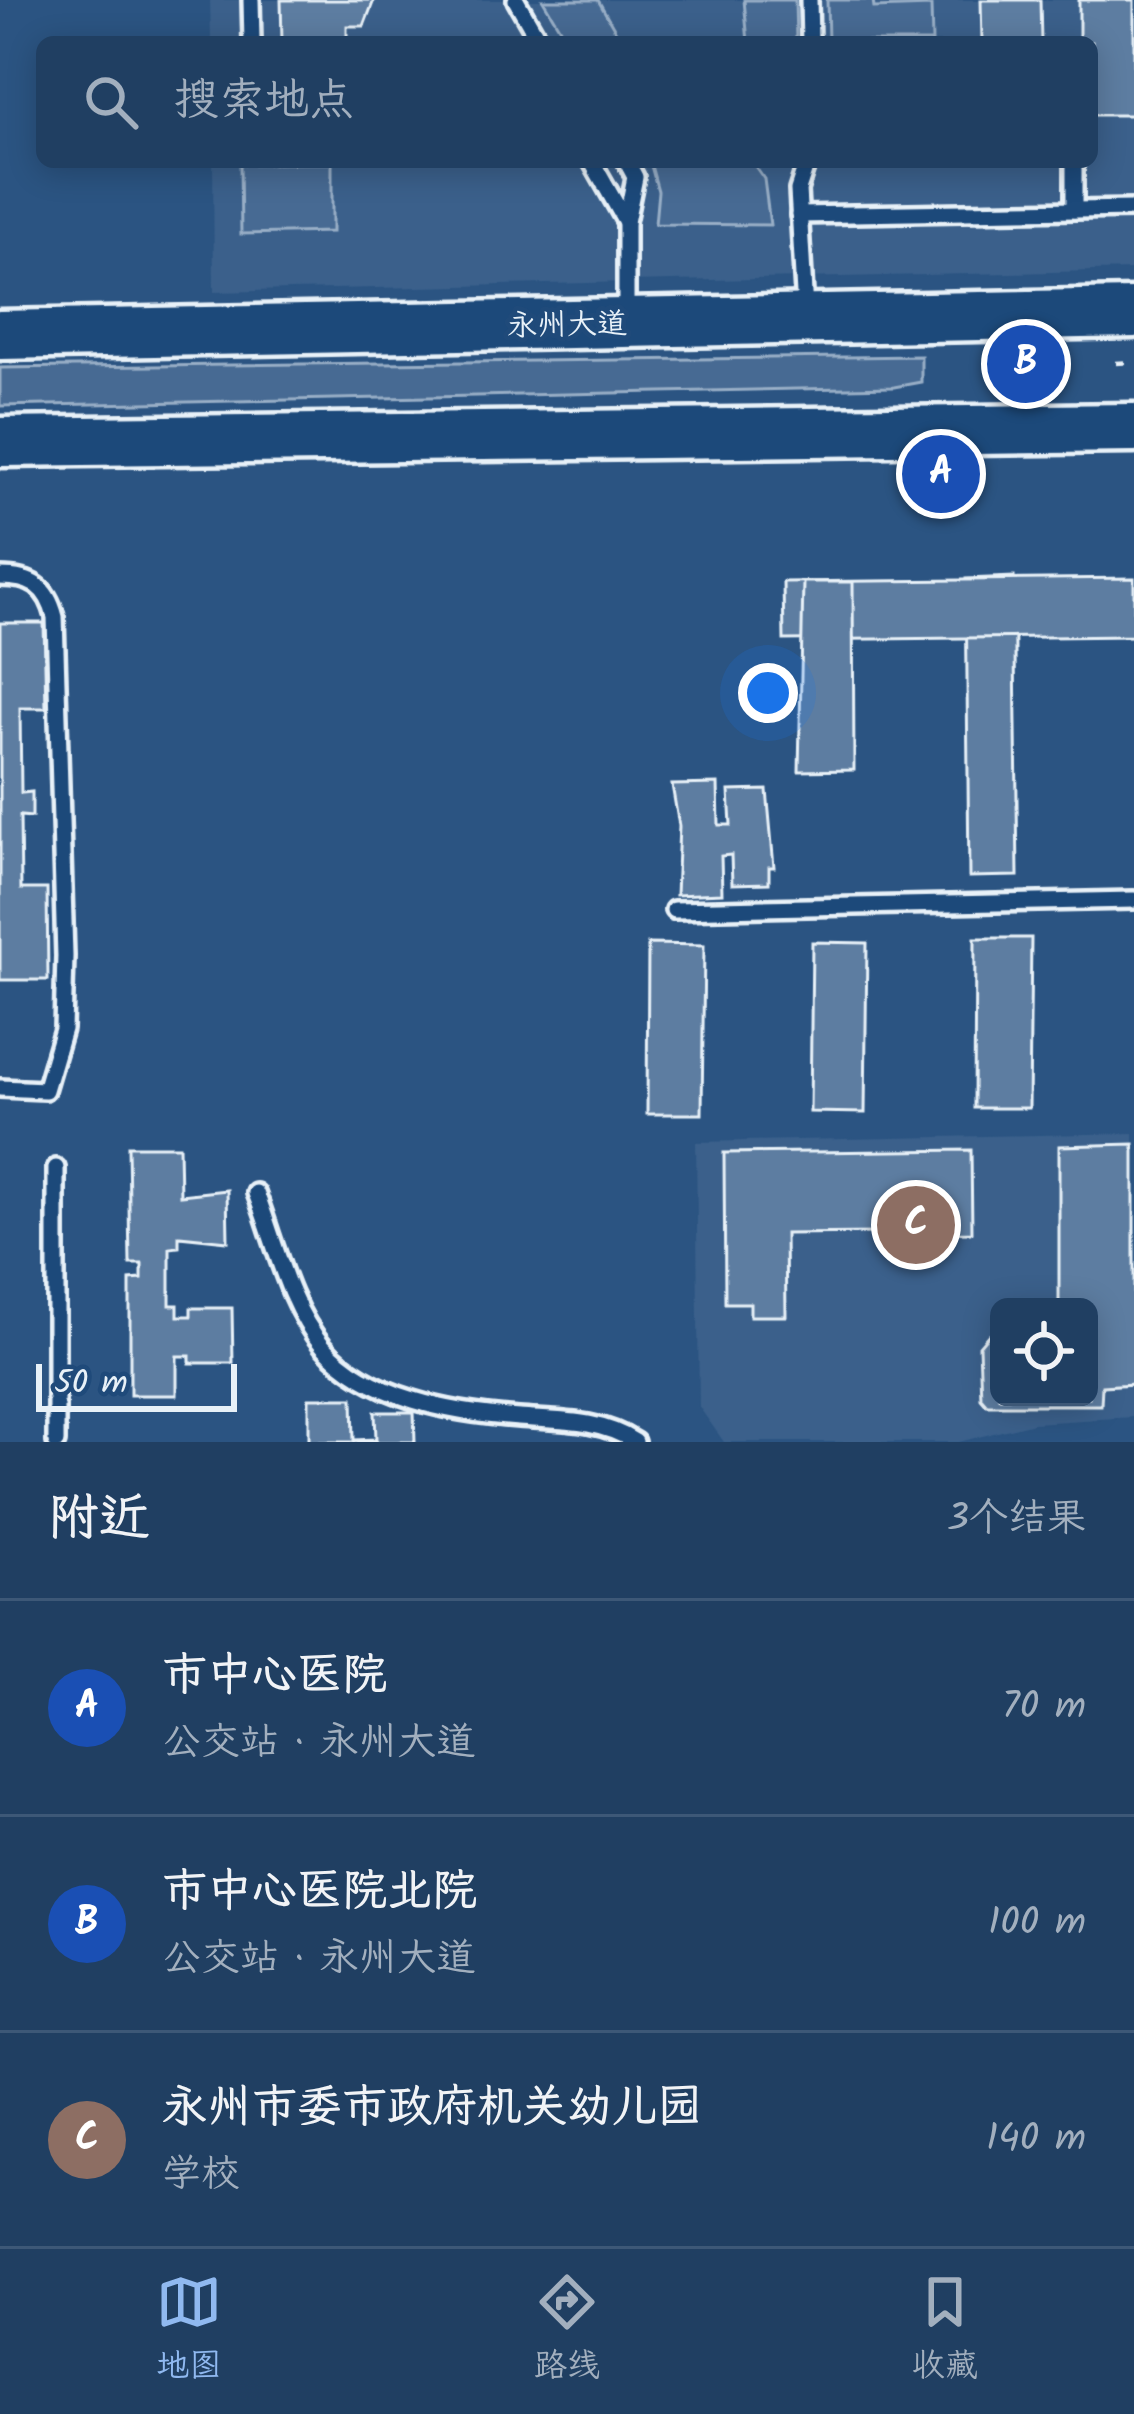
<!DOCTYPE html>
<html lang="zh">
<head>
<meta charset="utf-8">
<style>
  :root { --surface:#203f62; --page:#2d4a6b; --text:#f1f3f6; --muted:#a2afbe; --line:#3d5877; --accent:#90b9f0 }
  body { margin:0; font-family:Kalam,"LXGW WenKai TC",sans-serif; background:var(--page); color:var(--text) }
  .controls { position:absolute; right:36px; bottom:36px; display:grid; overflow:hidden; border-radius:18px; box-shadow:0 6px 30px #0003 }
  .controls button { width:108px; height:108px; display:grid; place-items:center; padding:0; border:0; border-bottom:3px solid var(--line); background:var(--surface); color:var(--text); font:60px sans-serif }
  .scale { position:absolute; left:36px; bottom:30px; width:201px; box-sizing:border-box; padding-left:12px; border:6px solid #e8f1f8; border-top:0; font-size:33px; line-height:42px; white-space:nowrap; color:#e8f1f8; -webkit-text-stroke:9px #1f4a7a; paint-order:stroke }
  .you { position:absolute; left:768px; top:693px; width:42px; height:42px; margin:-30px; border:9px solid #fff; border-radius:50%; background:#1a73e8; box-shadow:0 0 0 18px #1a73e833 }
  .badge { display:grid; place-items:center; width:78px; height:78px; border-radius:50%; background:var(--accent); color:#fff; font-size:39px; font-weight:700 }
  .pin { position:absolute; translate:-50% -50%; border:6px solid #fff; box-shadow:0 3px 12px #0006 }
  .list { margin:0; padding:0; list-style:none }
  h2 { display:flex; justify-content:space-between; align-items:center; height:156px; margin:0; padding:0 48px; font-size:51px }
  h2 small { font-size:39px; font-weight:400; color:var(--muted) }
  .list li { display:grid; grid-template-columns:78px 1fr auto; gap:36px; align-items:center; box-sizing:border-box; height:216px; padding:0 48px; border-top:3px solid var(--line) }
  .list b { display:block; font-size:45px; white-space:nowrap }
  .list p { margin:0; font-size:39px; white-space:nowrap; color:var(--muted) }
  .list em { font-size:39px; font-style:normal; color:var(--muted) }
  .icon { flex:none; width:66px; height:66px; fill:none; stroke:currentColor; stroke-width:2; stroke-linecap:round; stroke-linejoin:round }
  .map { position:relative; flex:none; width:1134px; height:1442px; overflow:hidden }
  .search { position:absolute; background:var(--surface); box-shadow:0 6px 30px #0003; left:36px; right:36px; top:36px; height:132px; display:flex; align-items:center; gap:30px; box-sizing:border-box; padding:0 42px; border-radius:18px; color:var(--muted); font-size:45px }
  .sheet { height:804px; background:var(--surface) }
  nav { display:flex; justify-content:space-around; align-items:center; box-sizing:border-box; height:168px; border-top:3px solid var(--line); background:var(--surface); font-size:33px; color:var(--muted) }
  nav a { display:grid; justify-items:center; gap:6px }
  nav .on { color:var(--accent) }
  .map>svg:first-child { display:block }
  .built { fill:#3a608b; fill-rule:evenodd }
  .green { fill:#476b93; stroke:#98aec6; stroke-width:3 }
  .building { fill:#5d7da1; stroke:#e8f1f8; stroke-width:3 }
  .lines { fill:none; stroke-linecap:round; stroke-linejoin:round }
  .service-casing { stroke:#e8f1f8; stroke-width:24 }
  .primary-casing { stroke:#e8f1f8; stroke-width:57 }
  .path { stroke:#e8f1f8; stroke-width:4.5; stroke-dasharray:9 9; stroke-linecap:butt }
  .service { stroke:#1f4a7a; stroke-width:15 }
  .primary { stroke:#1f4a7a; stroke-width:48 }
  .labels { text-anchor:middle; stroke-width:10; stroke-linejoin:round; paint-order:stroke }
  .street-label { font-size:30px; fill:#e8f1f8; stroke:#1f4a7a }
</style>
</head>
<body>
<div class="map">
<svg width="1134" height="1442" viewBox="0 0 1134 1442">
  <rect width="100%" height="100%" fill="#2b5482"/>
  <filter id="ink" filterUnits="userSpaceOnUse"><feTurbulence type="fractalNoise" baseFrequency=".00833" numOctaves="2"/><feDisplacementMap in="SourceGraphic" scale="24" xChannelSelector="R" yChannelSelector="G"/><feConvolveMatrix kernelMatrix="1 2 1 2 8 2 1 2 1" color-interpolation-filters="sRGB"/></filter>
  <g filter="url(#ink)">
    <g class="built">
      <polygon points="210,0 1134,0 1134,270 214,292 213,162 1092,162 1092,42 211,42"/>
      <path d="M1134,1133V1417L1033,1423L959,1442H724L699,1407L696,1142ZM999,1307H1089V1397H999Z"/>
    </g>
    <g class="green">
      <polygon points="543,0 598,0 622,42 568,42"/>
      <polygon points="744,0 795,0 796,42 748,42"/>
      <polygon points="827,0 873,0 874,8 931,6 932,42 828,42"/>
      <polygon points="650,162 752,162 764,179 770,225 655,224 658,191"/>
      <polygon points="332,163 332,232 241,234 240,164"/>
      <polygon points="921,356 921,382 894,387 0,406 0,368"/>
    </g>
    <g class="building">
      <polygon points="281,0 374,0 364,26 347,26 347,42 282,42"/>
      <polygon points="981,0 1040,0 1041,42 982,42"/>
      <polygon points="1079,0 1134,0 1134,115 1092,115 1092,42 1079,42"/>
      <polygon points="1014,577 1018,876 969,877 966,579"/>
      <polygon points="1134,578 1134,636 784,640 783,582"/>
      <polygon points="803,582 853,582 854,770 799,771"/>
      <polygon points="0,623 44,623 46,708 20,708 21,793 32,792 32,817 20,816 21,889 47,889 48,980 0,980"/>
      <polygon points="718,784 719,825 731,825 729,791 767,790 774,867 769,867 769,883 732,884 731,855 721,856 722,893 676,895 679,826 672,785"/>
      <polygon points="975,938 1031,938 1029,1108 974,1108"/>
      <polygon points="812,942 867,943 865,1113 810,1112"/>
      <polygon points="648,944 704,945 702,1114 647,1114"/>
      <polygon points="1134,1144 1134,1384 1102,1386 1101,1405 987,1405 981,1398 979,1346 989,1334 999,1334 999,1397 1089,1397 1089,1307 1059,1307 1059,1146"/>
      <polygon points="128,1146 179,1146 180,1195 227,1190 228,1241 179,1236 179,1247 170,1248 170,1305 178,1305 178,1316 191,1316 191,1308 232,1308 233,1363 190,1363 190,1356 177,1356 177,1395 130,1395 130,1280 142,1279 142,1264 130,1264"/>
      <polygon points="971,1150 972,1232 785,1234 786,1316 750,1316 750,1303 725,1303 724,1153"/>
      <polygon points="309,1398 353,1398 354,1440 376,1439 375,1412 414,1412 415,1442 309,1442"/>
    </g>
    <g class="lines">
      <defs>
        <g id="service">
          <polyline points="251,0 252,42"/>
          <polyline points="516,0 540,42"/>
          <polyline points="809,0 810,42"/>
          <polyline points="592,162 626,222"/>
          <polyline points="1074,162 1074,210"/>
          <polyline points="799,215 1134,209"/>
          <polyline points="805,311 798,190 807,162"/>
          <polyline points="626,314 626,222 635,177 627,162"/>
          <path d="M0,577C32,577 47,586 55,617L65,956L63,1029L45,1090L0,1088"/>
          <polyline points="674,910 1134,900"/>
          <path d="M256,1193C275,1242 288,1305 323,1346C370,1399 452,1413 519,1418C558,1421 601,1419 635,1442"/>
          <polyline points="56,1442 56,1168"/>
        </g>
        <g id="primary">
          <polyline points="0,335 1134,313"/>
          <polyline points="0,442 1134,428"/>
        </g>
      </defs>
      <use href="#service" class="service-casing"/>
      <use href="#primary" class="primary-casing"/>
      <polyline class="path" points="1116,363 1134,362"/>
      <use href="#service" class="service"/>
      <use href="#primary" class="primary"/>
    </g>
  </g>
  <g class="labels">
    <g class="street-label">
      <text transform="translate(567 324) rotate(-1)" y="10">永州大道</text>
    </g>
  </g>
</svg>
<div class="controls">
<button><svg class="icon" aria-label="locate" viewBox="0 0 24 24"><circle cx="12" cy="12" r="6"/><path d="M12 2v4M12 18v4M2 12h4M18 12h4"/></svg></button>
</div>
<div class="scale">50 m</div>
<div class="you"></div>
<div class="pin badge" style="left:941px;top:474px;background:#1a4fb4">A</div>
<div class="pin badge" style="left:1026px;top:364px;background:#1a4fb4">B</div>
<div class="pin badge" style="left:916px;top:1225px;background:#8d6e63">C</div>
<div class="search"><svg class="icon" aria-label="search" viewBox="0 0 24 24"><circle cx="10" cy="10" r="6"/><path d="M15 15l6 6"/></svg>搜索地点</div>
</div>
<section class="sheet">
<h2>附近<small>3个结果</small></h2>
<ul class="list">
<li><span class="badge" style="background:#1a4fb4">A</span><div><b>市中心医院</b><p>公交站 · 永州大道</p></div><em>70 m</em></li>
<li><span class="badge" style="background:#1a4fb4">B</span><div><b>市中心医院北院</b><p>公交站 · 永州大道</p></div><em>100 m</em></li>
<li><span class="badge" style="background:#8d6e63">C</span><div><b>永州市委市政府机关幼儿园</b><p>学校</p></div><em>140 m</em></li>
</ul>
</section>
<nav>
<a class="on"><svg class="icon" aria-label="map" viewBox="0 0 24 24"><path d="M3 6l6-2 6 2 6-2v14l-6 2-6-2-6 2zM9 4v14M15 6v14"/></svg>地图</a>
<a><svg class="icon" aria-label="directions" viewBox="0 0 24 24"><path d="M12 3l9 9-9 9-9-9zM9 14v-3h6M13 9l2 2-2 2"/></svg>路线</a>
<a><svg class="icon" aria-label="saved" viewBox="0 0 24 24"><path d="M7 4h10v16l-5-4-5 4z"/></svg>收藏</a>
</nav>
</body>
</html>
